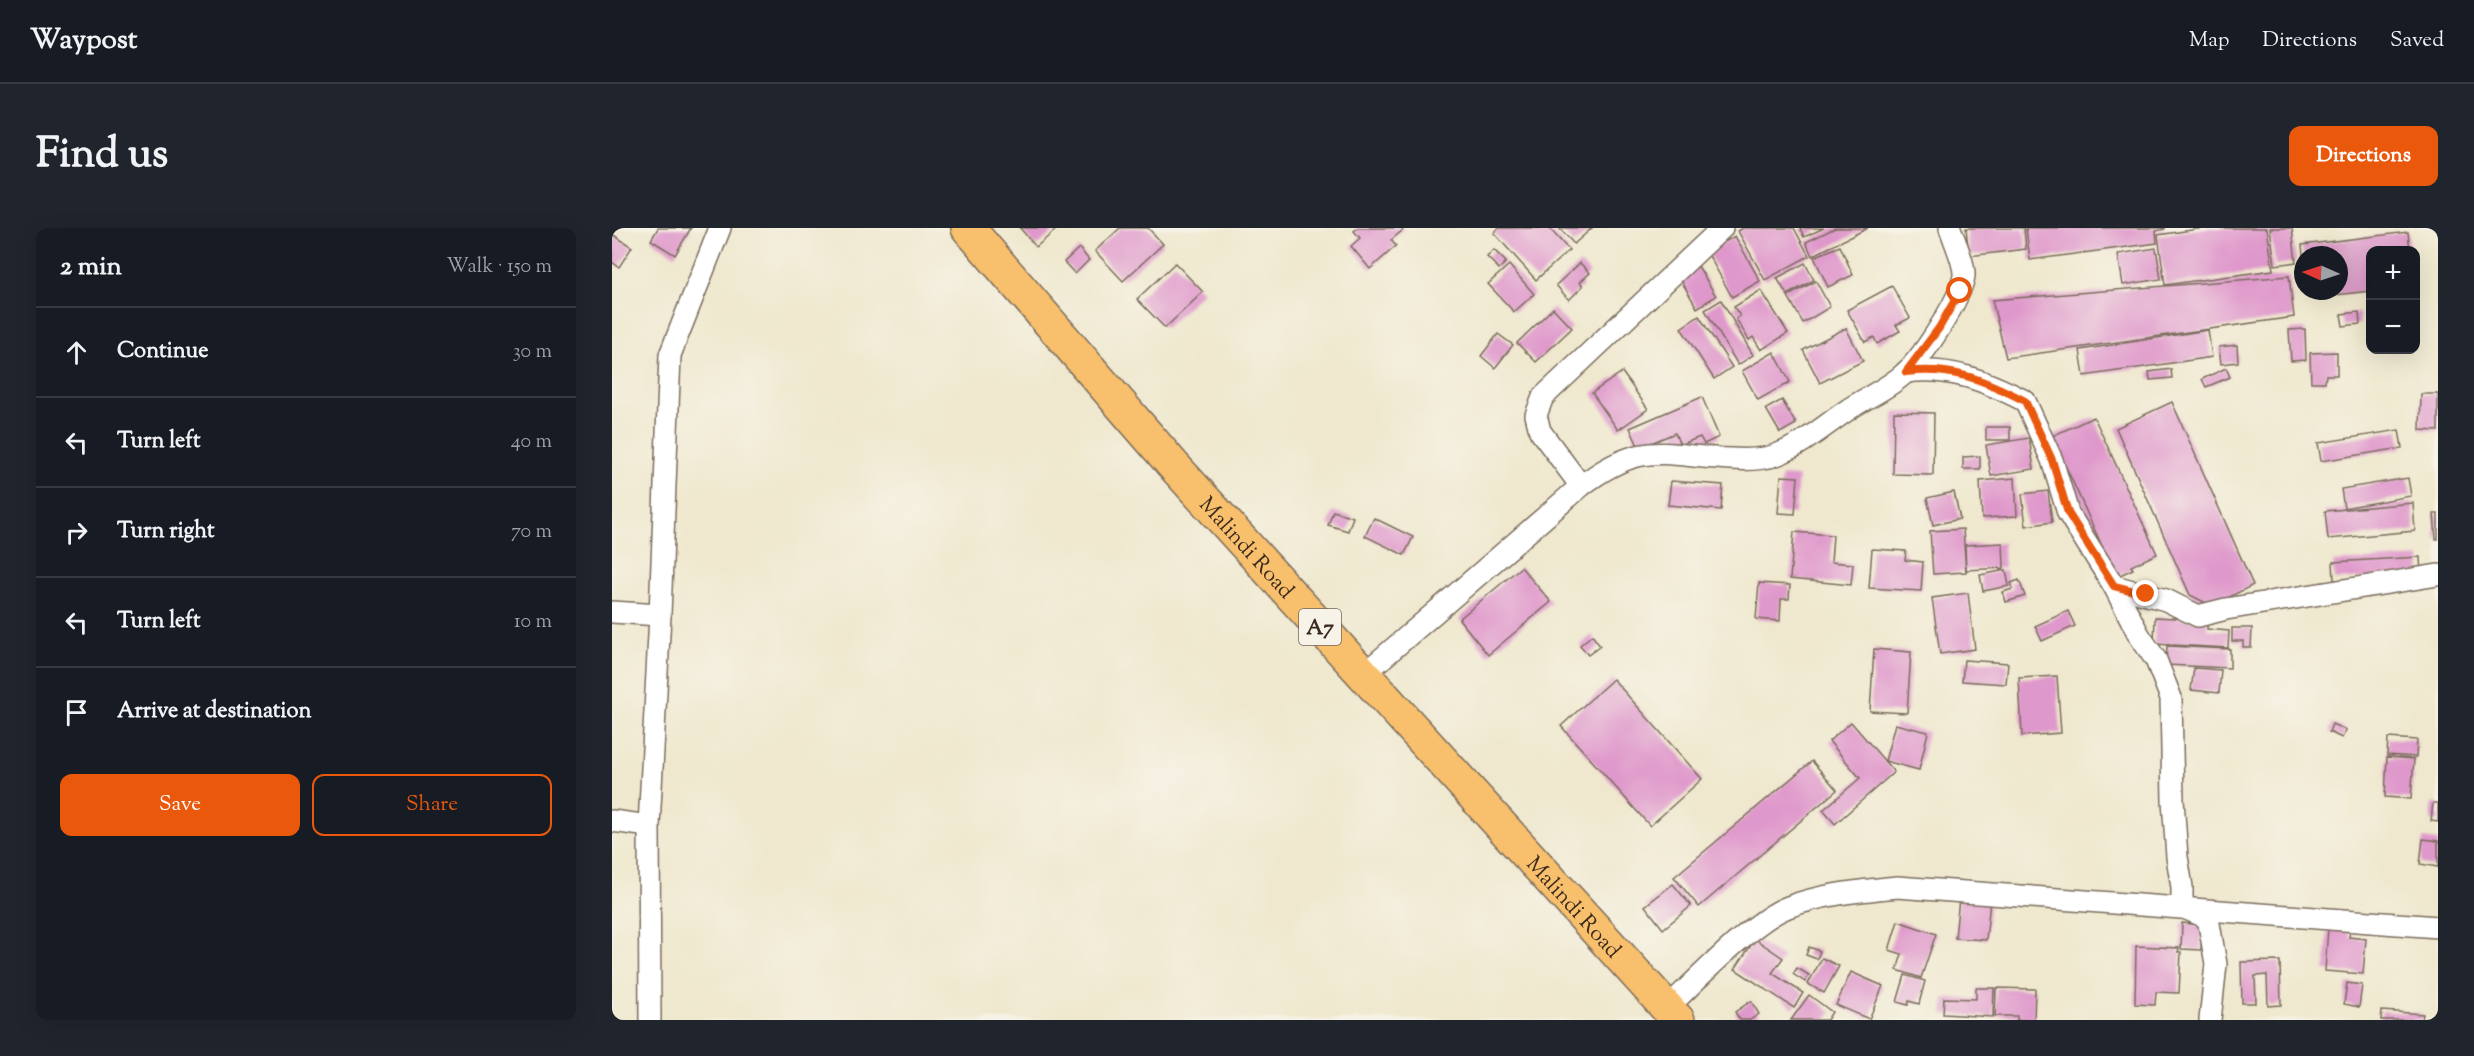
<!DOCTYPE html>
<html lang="en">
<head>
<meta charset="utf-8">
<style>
  :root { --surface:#171b24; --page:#20242c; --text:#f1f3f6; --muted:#9ea1a6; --line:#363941; --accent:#ea580c }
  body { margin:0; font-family:"Sorts Mill Goudy",serif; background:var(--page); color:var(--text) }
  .controls { position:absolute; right:18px; top:18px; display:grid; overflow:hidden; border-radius:12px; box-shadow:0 6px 24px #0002 }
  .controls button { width:54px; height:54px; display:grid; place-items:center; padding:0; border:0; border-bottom:2px solid var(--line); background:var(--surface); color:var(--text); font:30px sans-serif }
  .compass { position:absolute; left:1682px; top:18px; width:54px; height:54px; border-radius:50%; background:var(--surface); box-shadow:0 6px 24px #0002; rotate:273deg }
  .stop { position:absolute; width:18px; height:18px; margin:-14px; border:4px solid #ea580c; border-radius:50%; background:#fff }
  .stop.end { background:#ea580c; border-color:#fff; box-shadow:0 2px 6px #0008 }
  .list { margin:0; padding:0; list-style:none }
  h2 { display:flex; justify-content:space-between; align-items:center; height:78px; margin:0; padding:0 24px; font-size:26px }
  h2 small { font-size:20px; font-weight:400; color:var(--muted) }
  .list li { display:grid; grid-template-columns:39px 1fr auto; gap:18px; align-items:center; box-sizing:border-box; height:90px; padding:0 24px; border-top:2px solid var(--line) }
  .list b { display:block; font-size:22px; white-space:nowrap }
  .list em { font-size:20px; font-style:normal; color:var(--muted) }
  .actions { display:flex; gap:12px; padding:18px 24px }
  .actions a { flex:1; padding:14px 0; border:2px solid var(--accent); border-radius:12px; text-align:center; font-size:21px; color:var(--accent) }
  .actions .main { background:var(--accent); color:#fff }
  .icon { flex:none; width:33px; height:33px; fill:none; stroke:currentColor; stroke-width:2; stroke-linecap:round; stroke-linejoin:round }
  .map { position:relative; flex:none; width:1826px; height:792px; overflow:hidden; border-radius:12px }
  header { display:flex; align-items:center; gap:36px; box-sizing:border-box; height:84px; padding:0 30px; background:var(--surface); border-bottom:2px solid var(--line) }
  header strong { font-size:28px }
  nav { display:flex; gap:33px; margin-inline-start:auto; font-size:21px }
  .intro { display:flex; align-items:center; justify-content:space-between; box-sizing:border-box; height:144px; padding:0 36px }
  h1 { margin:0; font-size:42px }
  .button { padding:15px 27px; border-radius:12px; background:var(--accent); color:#fff; font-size:21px; font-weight:700 }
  main { display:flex; gap:36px; padding:0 36px }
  aside { flex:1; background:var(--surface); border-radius:12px; box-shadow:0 6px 24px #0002 }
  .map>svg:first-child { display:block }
  .building { fill:#df98cb }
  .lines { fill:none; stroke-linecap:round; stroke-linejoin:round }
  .street-casing { stroke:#7a6c5c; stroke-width:24 }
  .highway-casing { stroke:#7a6c5c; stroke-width:36 }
  .street { stroke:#fff; stroke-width:21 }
  .highway { stroke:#f8bf6c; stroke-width:33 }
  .route { stroke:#ea580c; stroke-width:8 }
  .labels { text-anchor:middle; stroke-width:6; stroke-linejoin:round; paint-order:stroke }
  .shield { fill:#f7f3e8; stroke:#73665b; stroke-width:1.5 }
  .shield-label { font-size:21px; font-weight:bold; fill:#3b2a1e }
  .street-label { font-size:22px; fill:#3b2a1e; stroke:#f7f3e8 }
</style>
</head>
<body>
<header>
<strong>Waypost</strong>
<nav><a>Map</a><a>Directions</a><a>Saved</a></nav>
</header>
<div class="intro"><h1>Find us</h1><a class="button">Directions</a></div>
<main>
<aside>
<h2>2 min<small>Walk · 150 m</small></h2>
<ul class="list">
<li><svg class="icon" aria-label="ahead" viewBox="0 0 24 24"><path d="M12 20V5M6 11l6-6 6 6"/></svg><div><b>Continue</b></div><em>30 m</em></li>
<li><svg class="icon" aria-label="left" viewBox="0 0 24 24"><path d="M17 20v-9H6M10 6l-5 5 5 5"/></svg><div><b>Turn left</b></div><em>40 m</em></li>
<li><svg class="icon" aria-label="right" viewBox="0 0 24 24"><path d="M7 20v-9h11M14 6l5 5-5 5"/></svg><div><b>Turn right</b></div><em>70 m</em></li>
<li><svg class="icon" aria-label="left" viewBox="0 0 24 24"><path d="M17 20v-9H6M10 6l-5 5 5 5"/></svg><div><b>Turn left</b></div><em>10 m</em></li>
<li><svg class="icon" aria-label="arrive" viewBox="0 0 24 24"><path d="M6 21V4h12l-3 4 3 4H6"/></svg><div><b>Arrive at destination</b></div></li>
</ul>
<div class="actions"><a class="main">Save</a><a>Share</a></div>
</aside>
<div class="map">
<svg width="1826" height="792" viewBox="0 0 1826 792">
  <rect width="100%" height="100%" fill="#f7f3e8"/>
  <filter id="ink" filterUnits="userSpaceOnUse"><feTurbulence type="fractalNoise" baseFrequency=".0167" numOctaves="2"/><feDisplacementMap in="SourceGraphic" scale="12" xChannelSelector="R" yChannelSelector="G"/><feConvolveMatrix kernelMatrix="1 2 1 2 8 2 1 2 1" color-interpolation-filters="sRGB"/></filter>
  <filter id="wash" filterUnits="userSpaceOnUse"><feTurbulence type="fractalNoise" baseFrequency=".008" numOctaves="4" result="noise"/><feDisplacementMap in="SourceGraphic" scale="24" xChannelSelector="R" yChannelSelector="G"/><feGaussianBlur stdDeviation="1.35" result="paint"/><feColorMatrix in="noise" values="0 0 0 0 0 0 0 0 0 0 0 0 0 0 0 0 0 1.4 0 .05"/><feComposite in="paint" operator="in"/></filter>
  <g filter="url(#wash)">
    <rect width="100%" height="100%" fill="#efe8ce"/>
    <g id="blocks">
      <g class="building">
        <polygon points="46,0 79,0 63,27 39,12"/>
        <polygon points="408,0 446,0 424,19"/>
        <polygon points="508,0 536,0 551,16 511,53 483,23"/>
        <polygon points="745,0 790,0 791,2 779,12 784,18 758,41 739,18 748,10 742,3"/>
        <polygon points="887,0 937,0 957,22 924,52 882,5"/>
        <polygon points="947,0 980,0 962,16"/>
        <polygon points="1131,0 1182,0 1197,28 1153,52 1126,3"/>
        <polygon points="1188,0 1212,0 1192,9"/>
        <polygon points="1223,0 1256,0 1200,28 1194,14"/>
        <polygon points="1354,0 1412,0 1414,21 1357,28"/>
        <polygon points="1414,0 1553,0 1553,1 1544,3 1545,15 1418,32"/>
        <polygon points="1593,0 1655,0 1661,42 1553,57 1546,7"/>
        <polygon points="1658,0 1680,0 1684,34 1663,37"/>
        <polygon points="1796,4 1798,22 1758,22 1758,63 1696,70 1695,63 1727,63 1727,27 1691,27 1690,17"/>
        <polygon points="0,6 20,19 7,39 0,34"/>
        <polygon points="1123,8 1148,53 1120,69 1095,24"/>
        <polygon points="1228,18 1241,47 1216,59 1202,29"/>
        <polygon points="467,20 477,32 463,46 452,34"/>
        <polygon points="1544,20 1549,51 1511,57 1506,26"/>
        <polygon points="882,22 894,34 887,41 875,29"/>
        <polygon points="563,35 591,64 553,100 525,71"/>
        <polygon points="968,35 978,45 968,54 971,58 957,72 944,57"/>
        <polygon points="1193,35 1202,52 1175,67 1165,50"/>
        <polygon points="897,37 922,66 902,84 876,56"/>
        <polygon points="1086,38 1104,68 1085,80 1067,49"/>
        <polygon points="1677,48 1682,89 1394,130 1380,72"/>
        <polygon points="1204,53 1218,79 1191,95 1176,68"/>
        <polygon points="1280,58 1298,90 1284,97 1288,103 1265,116 1262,109 1253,114 1235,82"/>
        <polygon points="1149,62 1176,105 1149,122 1141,109 1137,112 1124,91 1128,88 1122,79"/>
        <polygon points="1109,72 1141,127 1126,137 1093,82"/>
        <polygon points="941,80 960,100 924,134 905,115"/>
        <polygon points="1747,84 1748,96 1731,98 1729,86"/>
        <polygon points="1087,88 1120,139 1102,151 1069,100"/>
        <polygon points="1234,100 1251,133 1208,155 1191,122"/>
        <polygon points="1693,101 1694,132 1679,133 1677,102"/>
        <polygon points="1596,102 1600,129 1472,148 1468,122"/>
        <polygon points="886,106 901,117 883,140 869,128"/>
        <polygon points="1625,117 1626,134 1609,136 1607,119"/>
        <polygon points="1162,124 1178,154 1146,172 1130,143"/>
        <polygon points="1725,124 1725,147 1714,147 1713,154 1699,154 1698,125"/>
        <polygon points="1614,140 1618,149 1594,159 1590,151"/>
        <polygon points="1559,141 1560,150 1538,152 1537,144"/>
        <polygon points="1010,144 1036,181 1006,202 980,165"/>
        <polygon points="1809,166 1826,166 1826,203 1808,202"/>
        <polygon points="1090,169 1107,209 1092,216 1088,209 1068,217 1063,205 1027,220 1018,200"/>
        <polygon points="1170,172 1184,196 1168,205 1154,181"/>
        <polygon points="1560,174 1641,357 1600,378 1578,367 1504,200"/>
        <polygon points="1282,184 1322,185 1321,247 1281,246"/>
        <polygon points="1482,189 1545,326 1519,338 1521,341 1504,349 1440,208"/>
        <rect x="1374" y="199" width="24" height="13"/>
        <polygon points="1787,202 1790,220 1709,233 1706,215"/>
        <polygon points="1417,210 1422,241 1379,248 1374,217"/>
        <polygon points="1368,228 1368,241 1351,241 1351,229"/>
        <polygon points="1169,248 1186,249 1183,286 1166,285"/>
        <polygon points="1403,250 1405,288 1370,290 1368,253"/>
        <polygon points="1796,250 1799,268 1732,280 1729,261"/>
        <polygon points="1059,253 1111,257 1109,282 1056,277"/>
        <polygon points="1436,263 1440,294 1414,298 1410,266"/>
        <polygon points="1342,264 1348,291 1321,297 1315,270"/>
        <polygon points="1801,275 1803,303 1716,311 1713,283"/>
        <polygon points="721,283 741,289 736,303 716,297"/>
        <polygon points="1822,286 1826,286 1826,311 1824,311"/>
        <polygon points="762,290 801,309 792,327 753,308"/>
        <polygon points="1351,301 1354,344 1321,346 1318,303"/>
        <polygon points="1182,304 1221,307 1219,334 1241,336 1239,357 1178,351"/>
        <polygon points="1391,315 1392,340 1354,342 1353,317"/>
        <polygon points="1260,321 1294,323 1293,332 1311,334 1309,363 1257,360"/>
        <polygon points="1808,329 1809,347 1722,352 1721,334"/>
        <polygon points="909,339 939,374 876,427 847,391"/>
        <polygon points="1394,342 1397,358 1371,363 1368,347"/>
        <polygon points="1407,352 1413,368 1394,374 1391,364 1401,361 1399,355"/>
        <polygon points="1147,355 1178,357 1177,371 1169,371 1168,393 1144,391"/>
        <polygon points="1356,365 1363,421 1328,426 1320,370"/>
        <polygon points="1456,383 1463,398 1430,413 1423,398"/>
        <polygon points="1543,389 1596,392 1595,401 1617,403 1616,420 1542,416"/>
        <polygon points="1620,400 1640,400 1639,419 1631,419 1631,413 1620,413"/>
        <polygon points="980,407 988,418 976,427 968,417"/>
        <polygon points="1555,418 1618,421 1618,440 1554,437"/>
        <polygon points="1262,421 1299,424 1295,485 1258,483"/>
        <polygon points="1352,432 1396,435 1394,456 1350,453"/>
        <polygon points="1582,440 1609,442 1607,465 1579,462"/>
        <polygon points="1445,448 1449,505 1410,508 1407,450"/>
        <polygon points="1001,451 1090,551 1038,598 949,498"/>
        <polygon points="1239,494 1282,544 1223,596 1211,582 1248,550 1217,513"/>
        <polygon points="1283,496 1316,504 1307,542 1273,533"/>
        <polygon points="1720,496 1734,502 1730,510 1717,504"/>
        <polygon points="1776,510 1805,512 1804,529 1775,527"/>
        <polygon points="1775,529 1802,531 1799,571 1773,569"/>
        <polygon points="1200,533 1225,562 1087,679 1062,649"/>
        <polygon points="1821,575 1826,575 1826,594 1819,593"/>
        <polygon points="1811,611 1826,613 1826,639 1808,636"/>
        <polygon points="1061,656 1079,678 1051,701 1033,678"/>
        <polygon points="1347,670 1378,673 1374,712 1343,710"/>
        <polygon points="1286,693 1324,706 1309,750 1285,742 1290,726 1277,722"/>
        <polygon points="1570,695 1590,697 1589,722 1569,721"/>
        <polygon points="1716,700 1738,702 1737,709 1754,711 1751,746 1713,743"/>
        <polygon points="1143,711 1171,730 1160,745 1191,765 1182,780 1123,741"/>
        <polygon points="1524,718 1567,720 1566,724 1569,724 1567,765 1544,764 1543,777 1523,776"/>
        <polygon points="1197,719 1208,723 1205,731 1194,727"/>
        <polygon points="1210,730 1227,738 1212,765 1196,756"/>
        <polygon points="1668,733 1669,777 1656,778 1655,747 1643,748 1644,775 1630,775 1629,734"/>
        <polygon points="1185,740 1197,747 1193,754 1181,746"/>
        <polygon points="1239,744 1271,758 1257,791 1224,777"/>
        <polygon points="1293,747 1313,753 1307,776 1297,773 1296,777 1285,774"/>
        <polygon points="1735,755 1750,757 1747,779 1732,776"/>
        <polygon points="1364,760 1382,760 1381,789 1331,786 1332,770 1364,771"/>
        <polygon points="1384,760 1423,761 1422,792 1405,792 1405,788 1383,788"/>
        <polygon points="1197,767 1220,784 1215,792 1179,792"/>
        <polygon points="1139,773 1147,786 1138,792 1128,792 1123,784"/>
        <polygon points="1770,783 1811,786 1810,792 1769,792"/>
      </g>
    </g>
  </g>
  <g filter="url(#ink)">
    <use href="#blocks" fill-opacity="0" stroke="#7a6c5c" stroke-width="1.5"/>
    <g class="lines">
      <defs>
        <g id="street">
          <path d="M1294,144C1338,138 1374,153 1413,173L1440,232L1456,285L1502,358L1554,372L1586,388L1614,381L1826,347"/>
          <polyline points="969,258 928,203 924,187 931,169 1110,0"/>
          <polyline points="1502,358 1527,407 1544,432 1559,470 1561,572 1565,629 1570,659 1570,679 1596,690 1604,736 1598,792"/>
          <polyline points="0,384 48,387"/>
          <path d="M752,446L969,258C1031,211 1050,228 1119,231C1134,232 1150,232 1164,227C1191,217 1213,197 1237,181C1255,169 1279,159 1294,144C1311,129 1349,70 1352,48C1353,36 1342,12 1338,0"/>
          <polyline points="0,593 37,598"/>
          <path d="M1055,780C1084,753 1141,692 1176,679C1211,666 1248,663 1285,659L1826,699"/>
          <polyline points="38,792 37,598 48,387 58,127 108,0"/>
        </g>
        <g id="highway">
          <path id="s1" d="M356,0L561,237L1066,792"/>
        </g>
      </defs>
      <use href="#street" class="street-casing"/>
      <use href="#highway" class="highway-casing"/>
      <use href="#street" class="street"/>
      <use href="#highway" class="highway"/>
    </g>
  </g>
  <g class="lines" filter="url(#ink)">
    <path class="route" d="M1348,63L1327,100L1294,144C1339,138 1373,152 1413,173L1440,232L1456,285L1502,358L1534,366"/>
  </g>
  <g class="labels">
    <rect class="shield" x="687" y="381" width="42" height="36" rx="4.5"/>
    <g class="shield-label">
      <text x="708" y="406">A7</text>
    </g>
    <g class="street-label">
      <text dy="8" stroke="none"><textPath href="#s1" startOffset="424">Malindi Road</textPath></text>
      <text dy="8" stroke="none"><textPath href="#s1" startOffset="910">Malindi Road</textPath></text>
    </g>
  </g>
</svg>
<div class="controls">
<button>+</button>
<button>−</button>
</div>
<svg class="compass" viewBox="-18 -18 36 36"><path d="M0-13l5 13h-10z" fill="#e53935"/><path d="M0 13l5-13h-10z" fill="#9ea1a6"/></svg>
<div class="stop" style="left:1348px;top:63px"></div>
<div class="stop end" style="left:1534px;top:366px"></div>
</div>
</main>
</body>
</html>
